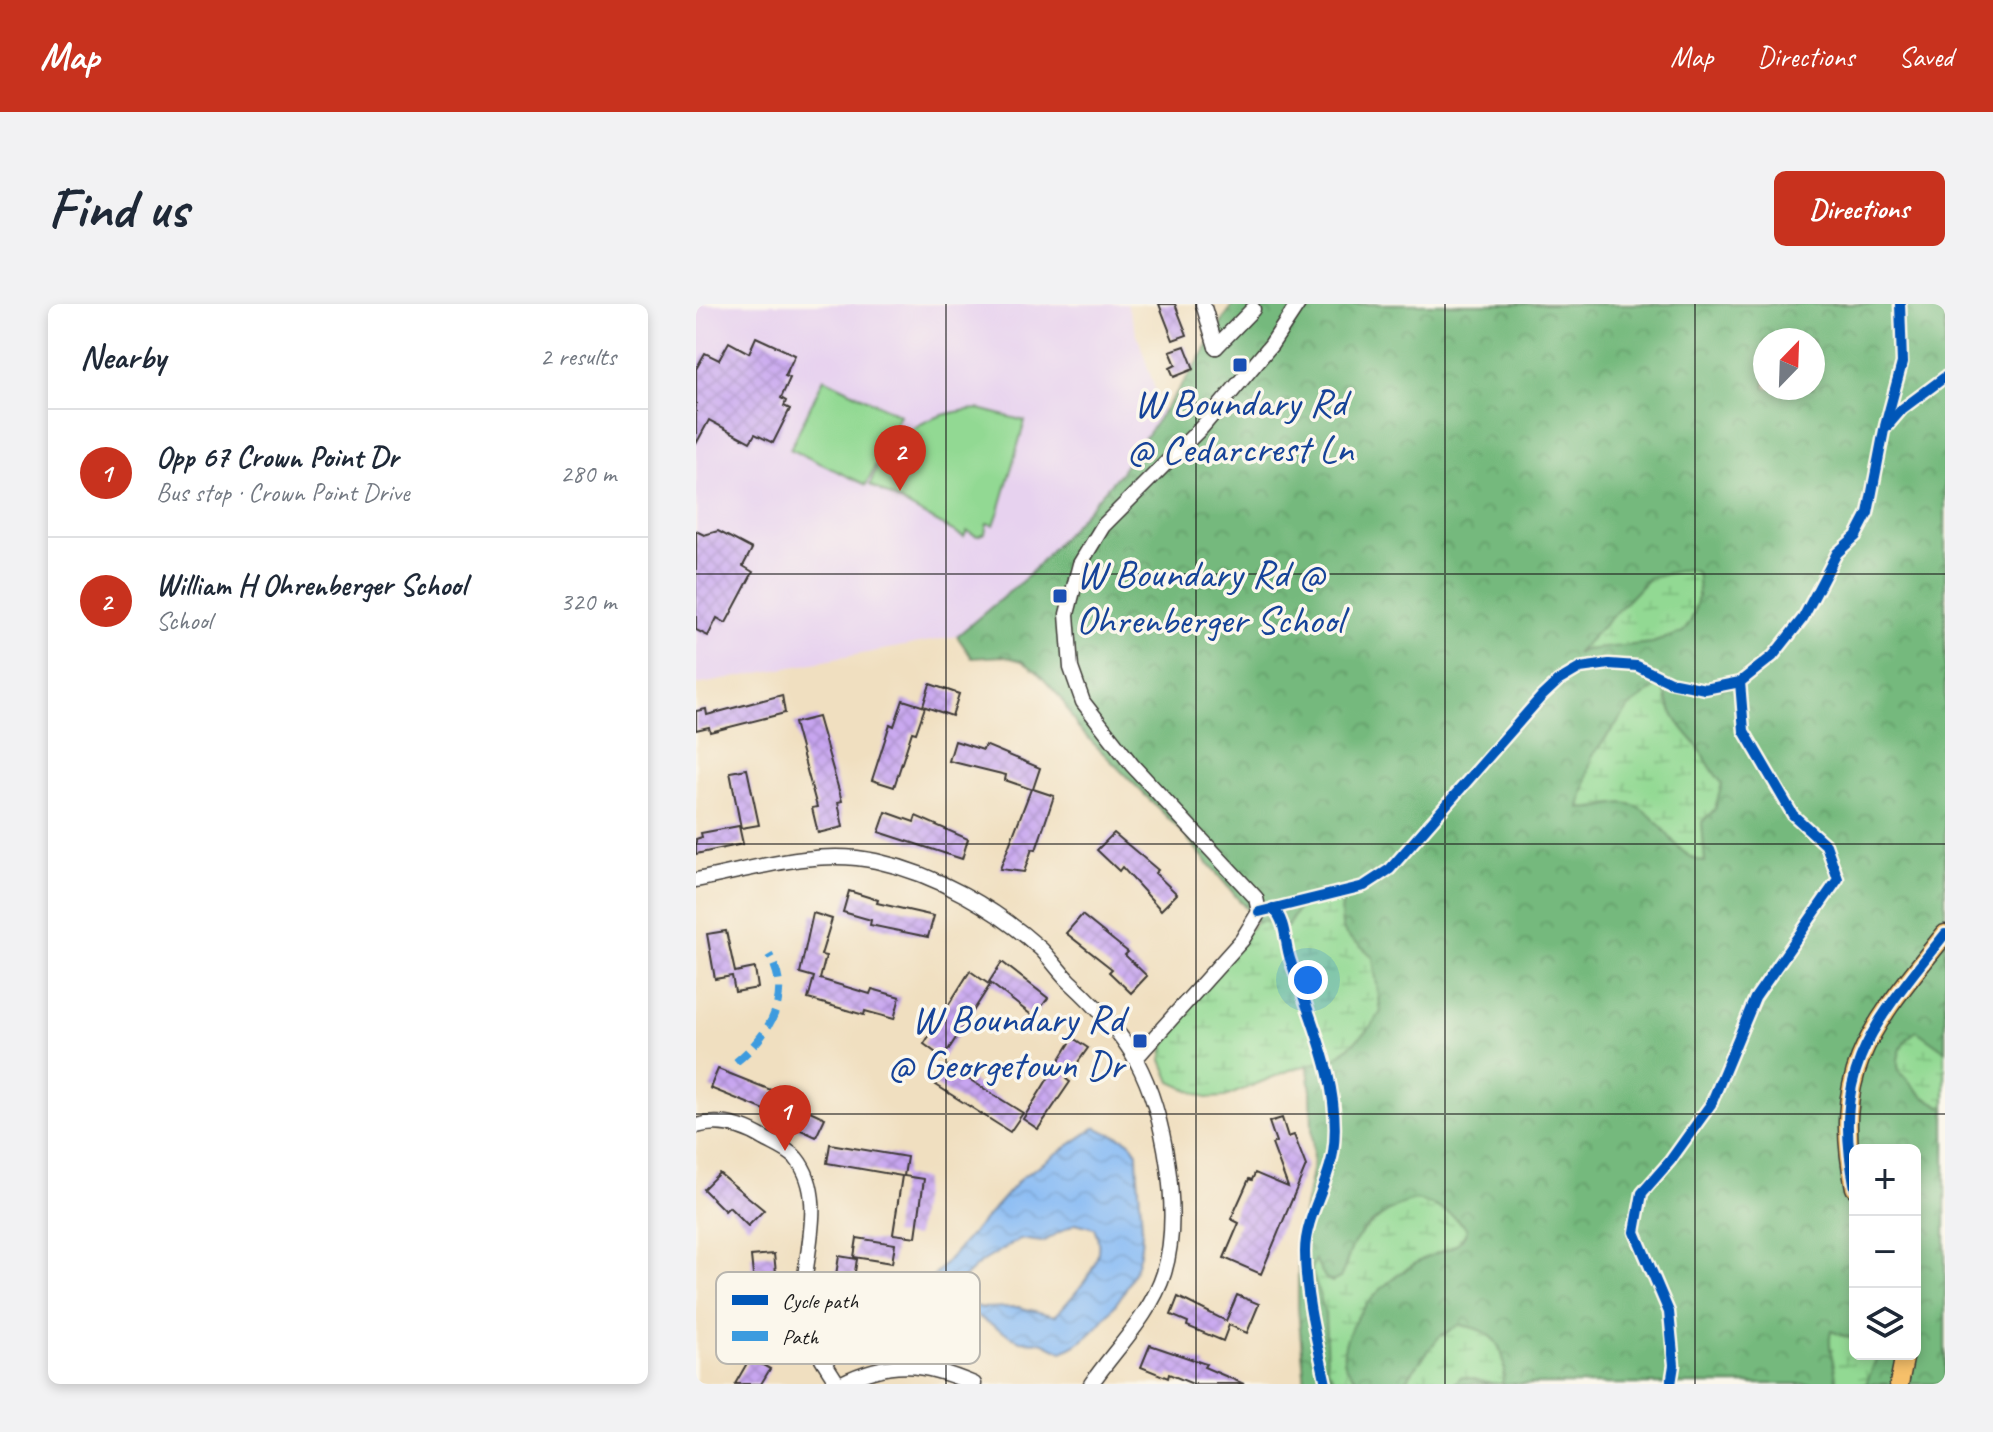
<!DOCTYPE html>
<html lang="en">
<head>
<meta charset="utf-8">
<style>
  :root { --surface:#fff; --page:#f2f2f3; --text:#1f2937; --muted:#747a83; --line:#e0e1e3; --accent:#c8321e }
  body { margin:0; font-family:Caveat,sans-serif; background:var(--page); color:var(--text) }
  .controls { position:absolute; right:24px; bottom:24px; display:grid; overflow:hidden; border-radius:12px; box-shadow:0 4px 12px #0003 }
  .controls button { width:72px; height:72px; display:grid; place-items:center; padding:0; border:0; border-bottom:2px solid var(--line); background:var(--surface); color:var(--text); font:40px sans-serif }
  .compass { position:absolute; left:1057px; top:24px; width:72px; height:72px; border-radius:50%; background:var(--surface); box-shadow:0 4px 12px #0003; rotate:23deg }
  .you { position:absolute; left:612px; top:676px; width:28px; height:28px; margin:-20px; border:6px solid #fff; border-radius:50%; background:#1a73e8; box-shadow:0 0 0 12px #1a73e833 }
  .badge { display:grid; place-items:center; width:52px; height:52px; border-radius:50%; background:var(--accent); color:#fff; font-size:26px; font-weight:700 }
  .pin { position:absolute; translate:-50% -66px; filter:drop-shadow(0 2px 4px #0008) }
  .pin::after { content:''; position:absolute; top:42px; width:28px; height:24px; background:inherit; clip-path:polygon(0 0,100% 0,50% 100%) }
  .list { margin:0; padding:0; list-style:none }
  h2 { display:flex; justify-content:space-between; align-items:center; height:104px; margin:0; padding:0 32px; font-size:34px }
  h2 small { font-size:26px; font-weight:400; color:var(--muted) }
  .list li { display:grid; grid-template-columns:52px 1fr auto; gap:24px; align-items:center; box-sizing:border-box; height:128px; padding:0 32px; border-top:2px solid var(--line) }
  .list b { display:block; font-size:30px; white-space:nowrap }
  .list p { margin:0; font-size:26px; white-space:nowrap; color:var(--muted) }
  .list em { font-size:26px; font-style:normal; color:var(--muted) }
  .icon { flex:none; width:44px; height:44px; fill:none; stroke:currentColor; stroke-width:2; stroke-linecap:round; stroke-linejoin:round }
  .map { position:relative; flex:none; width:1249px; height:1080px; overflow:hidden; border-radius:12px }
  header { display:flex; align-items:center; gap:48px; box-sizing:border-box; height:112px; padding:0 40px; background:var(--accent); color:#fff }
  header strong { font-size:38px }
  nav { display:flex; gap:44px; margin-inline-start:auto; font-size:28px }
  .intro { display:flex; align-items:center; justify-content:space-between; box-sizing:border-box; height:192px; padding:0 48px }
  h1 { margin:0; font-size:56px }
  .button { padding:20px 36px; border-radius:12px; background:var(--accent); color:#fff; font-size:28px; font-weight:700 }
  main { display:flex; gap:48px; padding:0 48px }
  aside { flex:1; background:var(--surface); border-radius:12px; box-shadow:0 4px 12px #0003 }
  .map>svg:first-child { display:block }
  .built { fill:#e7d2ef }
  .forest { fill:url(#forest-crowns); stroke:#486a4c; stroke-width:2; fill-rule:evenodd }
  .wetland { fill:url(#wetland-marsh); stroke:#577a58; stroke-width:2 }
  .green { fill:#92d993; stroke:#577a58; stroke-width:2 }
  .water { fill:url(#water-waves); stroke:#516b88; stroke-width:2; fill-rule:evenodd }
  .building { fill:url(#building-cross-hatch) }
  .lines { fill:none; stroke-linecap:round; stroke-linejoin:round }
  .minor-casing { stroke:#3c3935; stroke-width:17 }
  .major-casing { stroke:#3c3935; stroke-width:21 }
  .minor { stroke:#fff; stroke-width:14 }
  .major { stroke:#f6c06b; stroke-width:18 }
  .quiet { stroke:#3c9bdf; stroke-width:8; stroke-dasharray:16 8; stroke-linecap:butt }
  .cycleway-casing { stroke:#fbf7ec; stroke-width:15 }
  .cycleway { stroke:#0057b8; stroke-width:10 }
  .grid { fill:none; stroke:#1c1c1c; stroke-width:2; stroke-opacity:0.55 }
  .transit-dot { fill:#1a4fb4; stroke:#fbf7ec; stroke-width:3 }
  .labels { text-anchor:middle; stroke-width:7; stroke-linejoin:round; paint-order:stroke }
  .transit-label { font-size:40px; fill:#164399; stroke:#fbf7ec }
  .key { fill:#fbf7ec; stroke:#b8b5ae; stroke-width:2 }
  .key-label { font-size:22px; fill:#1c1c1c }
</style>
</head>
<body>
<header>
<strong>Map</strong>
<nav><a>Map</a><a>Directions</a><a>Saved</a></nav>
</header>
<div class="intro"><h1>Find us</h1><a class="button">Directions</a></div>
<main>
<aside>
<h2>Nearby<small>2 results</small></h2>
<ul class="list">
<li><span class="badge">1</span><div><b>Opp 67 Crown Point Dr</b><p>Bus stop · Crown Point Drive</p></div><em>280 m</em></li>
<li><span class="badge">2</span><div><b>William H Ohrenberger School</b><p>School</p></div><em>320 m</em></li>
</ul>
</aside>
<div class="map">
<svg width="1249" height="1080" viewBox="0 0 1249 1080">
  <defs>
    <pattern id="forest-crowns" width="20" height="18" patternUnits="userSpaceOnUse" patternTransform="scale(2)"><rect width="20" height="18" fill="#75b97d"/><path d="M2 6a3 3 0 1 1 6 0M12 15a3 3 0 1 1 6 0" fill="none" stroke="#659e6b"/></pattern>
    <pattern id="wetland-marsh" width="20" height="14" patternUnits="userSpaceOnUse" patternTransform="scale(2)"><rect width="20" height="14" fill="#92d993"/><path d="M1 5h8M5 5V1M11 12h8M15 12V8" fill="none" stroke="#7dba7e"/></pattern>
    <pattern id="water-waves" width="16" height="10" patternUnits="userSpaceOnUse" patternTransform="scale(2)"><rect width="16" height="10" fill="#86baf4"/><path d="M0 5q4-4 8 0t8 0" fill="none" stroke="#739fd1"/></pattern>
    <pattern id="building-cross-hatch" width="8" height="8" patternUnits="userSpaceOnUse" patternTransform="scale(2)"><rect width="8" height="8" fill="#c7a5f0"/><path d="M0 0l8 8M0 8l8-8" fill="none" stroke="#aa8dcd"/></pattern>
  </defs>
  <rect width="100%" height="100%" fill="#fbf7ec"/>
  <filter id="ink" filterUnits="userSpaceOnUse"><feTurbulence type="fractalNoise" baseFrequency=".0125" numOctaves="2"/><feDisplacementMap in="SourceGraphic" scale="16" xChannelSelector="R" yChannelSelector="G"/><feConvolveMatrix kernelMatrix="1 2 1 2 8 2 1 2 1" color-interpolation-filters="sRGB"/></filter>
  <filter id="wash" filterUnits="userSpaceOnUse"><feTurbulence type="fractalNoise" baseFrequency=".006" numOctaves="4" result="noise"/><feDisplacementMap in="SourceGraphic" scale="32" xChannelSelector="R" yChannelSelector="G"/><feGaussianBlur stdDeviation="1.8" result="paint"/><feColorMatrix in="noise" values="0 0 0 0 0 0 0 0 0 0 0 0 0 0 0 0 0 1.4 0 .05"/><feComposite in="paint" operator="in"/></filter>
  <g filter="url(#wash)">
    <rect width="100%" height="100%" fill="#f0dfc0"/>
    <polygon class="built" points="0,0 431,0 467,110 424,169 332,272 261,332 0,381"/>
    <path class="forest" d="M537,0H1249V1080H609L602,1004V942L617,861L615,787L609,742L559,615L486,528L381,423L365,394L341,368L326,357L307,352L276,354L261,332L332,272L424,169L502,58ZM1069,36H1117V84H1069ZM1159,846H1219V1050H1159Z"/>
    <g class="wetland">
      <path d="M990,265L1001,268C1005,287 1000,314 987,328L956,339L889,346L880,350L953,274Z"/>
      <path d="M962,382L968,383C973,408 981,419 998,438C1007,448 1014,466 1026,479L1019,505L1006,518L1009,558C980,554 969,519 946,505C923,491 905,508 884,504L896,452L934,402Z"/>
      <path d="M622,590L635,591L646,600C641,641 660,631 677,654L685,708L670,728L641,753L594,766L529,793L510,794L475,778L466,756L471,727L559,619L568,617L591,623L607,597Z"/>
      <path d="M1221,727L1249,747V804L1228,793L1203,767C1199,752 1207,735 1221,727Z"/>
      <path d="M720,896C738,900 760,911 771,925C764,946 744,946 727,955C696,972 663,1000 651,1034C643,1058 649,1065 667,1080H642L631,1064L629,1009L615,965L619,956L630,975L636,978L644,974C650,963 652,950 658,939C670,920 699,900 720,896Z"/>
      <path d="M763,1021C797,1025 814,1045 806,1080C790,1080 780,1074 765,1073L758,1080H718L710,1076L743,1033Z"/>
      <path d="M1135,1027L1159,1036V1050H1182L1170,1080H1140C1141,1061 1130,1045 1135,1027Z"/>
    </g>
    <g class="green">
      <polygon points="128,74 204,111 170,181 94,145"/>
      <path d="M283,105L329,117L303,207L298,221L291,219L289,229L281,232L271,227L268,233L174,181C191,130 233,108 283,105Z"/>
    </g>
    <path class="water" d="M400,823C415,834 432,828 441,849C442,921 462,947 413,1009C400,1026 387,1039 366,1048L346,1038L324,1037L276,1009L252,1008L218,1017L212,1014L214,999L325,874ZM380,919L398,924C415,957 379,989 359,1012L322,1003L286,1004L265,997L250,998L246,994L284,959L324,935L346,938Z"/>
    <g id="blocks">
      <g class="building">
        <polygon points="463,0 479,0 491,31 477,36"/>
        <polygon points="60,33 99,51 89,72 94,74 85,94 90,97 88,102 94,105 77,139 59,130 54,138 13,116 0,140 0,65 9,49 23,56 33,38 53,49"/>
        <polygon points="489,42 498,65 478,73 474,64 480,61 474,47"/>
        <polygon points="0,227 8,231 22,227 56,245 47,262 57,268 30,319 21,314 12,332 0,326"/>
        <polygon points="234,380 263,390 256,412 227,402"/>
        <polygon points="86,391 89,409 14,428 13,423 0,426 0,407 10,405 11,411"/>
        <polygon points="207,396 229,403 220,429 216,428 198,483 176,476 194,420 198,422"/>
        <polygon points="122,413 146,497 142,498 147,523 122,529 116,504 121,503 98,419"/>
        <polygon points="259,437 287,446 289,441 344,464 337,485 358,492 340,546 336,545 328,568 304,565 335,485 309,476 310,471 253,457"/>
        <polygon points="51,465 63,521 45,524 34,468"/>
        <polygon points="190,508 218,518 220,512 272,535 266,555 183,528"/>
        <polygon points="43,522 47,540 0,550 0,535 6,533 5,529"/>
        <polygon points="418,529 462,566 459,569 481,590 465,606 426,563 423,567 401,546"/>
        <polygon points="153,587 182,596 181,599 238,612 232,633 174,621 175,616 147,608"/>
        <polygon points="117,609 136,615 125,651 130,652 124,675 174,690 176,685 204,693 198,715 169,707 168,711 112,695 118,673 104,669"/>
        <polygon points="386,611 432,648 429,651 451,672 435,689 413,668 416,665 370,629"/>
        <polygon points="30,627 39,668 59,664 62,684 39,688 36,672 19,675 11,630"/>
        <polygon points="306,658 352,694 338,713 293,678"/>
        <polygon points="274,667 294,681 247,754 228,740"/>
        <polygon points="377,734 392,744 370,775 374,778 342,825 327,815"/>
        <polygon points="252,762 327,809 314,828 240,781"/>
        <polygon points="22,765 105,798 103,802 129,814 120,833 94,821 96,817 14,784"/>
        <polygon points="586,814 592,833 598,831 610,862 565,970 528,954 543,919 535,915 553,875 556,876 559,869 592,883 576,840 580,838 573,818"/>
        <polygon points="134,840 211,853 208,872 228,875 220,933 197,930 206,872 131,859"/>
        <polygon points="23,869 68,906 52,922 33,903 29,907 7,885"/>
        <polygon points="161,934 199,940 196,959 158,953"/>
        <polygon points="78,950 81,978 76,978 82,1036 58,1039 52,981 58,981 55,952"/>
        <polygon points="143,952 161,955 155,993 137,990"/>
        <polygon points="541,991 563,1000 551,1029 533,1021 527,1037 491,1022 492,1018 475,1011 482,993 530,1017"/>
        <polygon points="454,1041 510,1060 508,1063 548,1080 497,1080 473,1070 472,1074 445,1063"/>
        <polygon points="54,1054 74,1065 65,1080 39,1080"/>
      </g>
    </g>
  </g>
  <g filter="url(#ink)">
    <use href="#blocks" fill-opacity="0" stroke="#3c3935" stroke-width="2"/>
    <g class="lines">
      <defs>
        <g id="minor">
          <polyline points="507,0 520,43"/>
          <polyline points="520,43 557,5"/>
          <path d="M0,576C57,565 122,544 180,557C240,570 299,604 345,645C355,655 363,667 373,677C397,699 424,727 440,756C469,810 486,909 468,969C455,1011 419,1045 395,1080"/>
          <polyline points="439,755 546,636 563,608 560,594 436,461 387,398 375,364 371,310 384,260 407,222 506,123 575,41 602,0"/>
          <path d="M0,822C24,815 48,822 69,835C78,840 93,846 100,854C135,897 102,961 108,1010C112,1037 128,1057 142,1080"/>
          <path d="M144,1080C194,1055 227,1058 278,1080"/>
        </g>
        <g id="major">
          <path d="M1159,884C1134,763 1178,720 1249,630"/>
          <polyline points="1203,1080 1209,1050"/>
        </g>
      </defs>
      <use href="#minor" class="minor-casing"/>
      <use href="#major" class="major-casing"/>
      <use href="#minor" class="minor"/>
      <use href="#major" class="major"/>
      <path class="quiet" d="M40,758C73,731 98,692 73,651"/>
      <defs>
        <g id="cycleway">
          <polyline points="1189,122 1206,59 1204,0"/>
          <path d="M577,604C591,619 588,637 594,655C614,715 647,784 637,849C631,883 609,914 609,948C609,993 621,1037 630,1080"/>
          <polyline points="563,608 668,582 694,565 845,393 862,377 884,364 913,360 941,362 974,378 1009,385 1044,378 1077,352 1107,314 1141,249 1160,232 1172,209 1188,126 1206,105 1249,73"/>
          <path d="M1159,884C1134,763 1178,720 1249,630"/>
          <polyline points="975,1080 978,1061 973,1008 939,928 946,889 974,857 1015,800 1059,694 1142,575 1130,541 1097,511 1048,427 1044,378"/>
        </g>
      </defs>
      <use href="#cycleway" class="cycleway-casing"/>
      <use href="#cycleway" class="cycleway"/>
    </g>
  </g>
  <path class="grid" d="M250,0V1080M500,0V1080M749,0V1080M999,0V1080M0,270H1249M0,540H1249M0,810H1249"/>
  <g class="transit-dot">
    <rect x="536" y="53" width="16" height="16" rx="4"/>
    <rect x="356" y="284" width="16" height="16" rx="4"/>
    <rect x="436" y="729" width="16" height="16" rx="4"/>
  </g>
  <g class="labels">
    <g class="transit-label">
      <text x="544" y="112">W Boundary Rd<tspan x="544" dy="46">@ Cedarcrest Ln</tspan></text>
      <text x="380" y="283" text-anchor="start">W Boundary Rd @<tspan x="380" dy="46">Ohrenberger School</tspan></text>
      <text x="428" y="728" text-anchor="end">W Boundary Rd<tspan x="428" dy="46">@ Georgetown Dr</tspan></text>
    </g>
  </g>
  <rect x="20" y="968" width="264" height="92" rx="12" class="key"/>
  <rect x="36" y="991" width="36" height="10" fill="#0057b8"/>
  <rect x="36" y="1027" width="36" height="10" fill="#3c9bdf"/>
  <g class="key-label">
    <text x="86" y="1004">Cycle path</text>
    <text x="86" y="1040">Path</text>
  </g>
</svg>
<div class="controls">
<button>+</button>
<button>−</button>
<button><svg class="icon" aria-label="layers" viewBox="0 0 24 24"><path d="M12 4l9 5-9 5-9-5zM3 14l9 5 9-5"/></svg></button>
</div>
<svg class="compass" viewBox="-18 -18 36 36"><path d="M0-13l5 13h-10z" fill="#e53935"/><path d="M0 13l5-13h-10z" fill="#747a83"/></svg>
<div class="you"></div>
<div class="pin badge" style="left:89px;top:847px">1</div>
<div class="pin badge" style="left:204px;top:187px">2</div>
</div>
</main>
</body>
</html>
